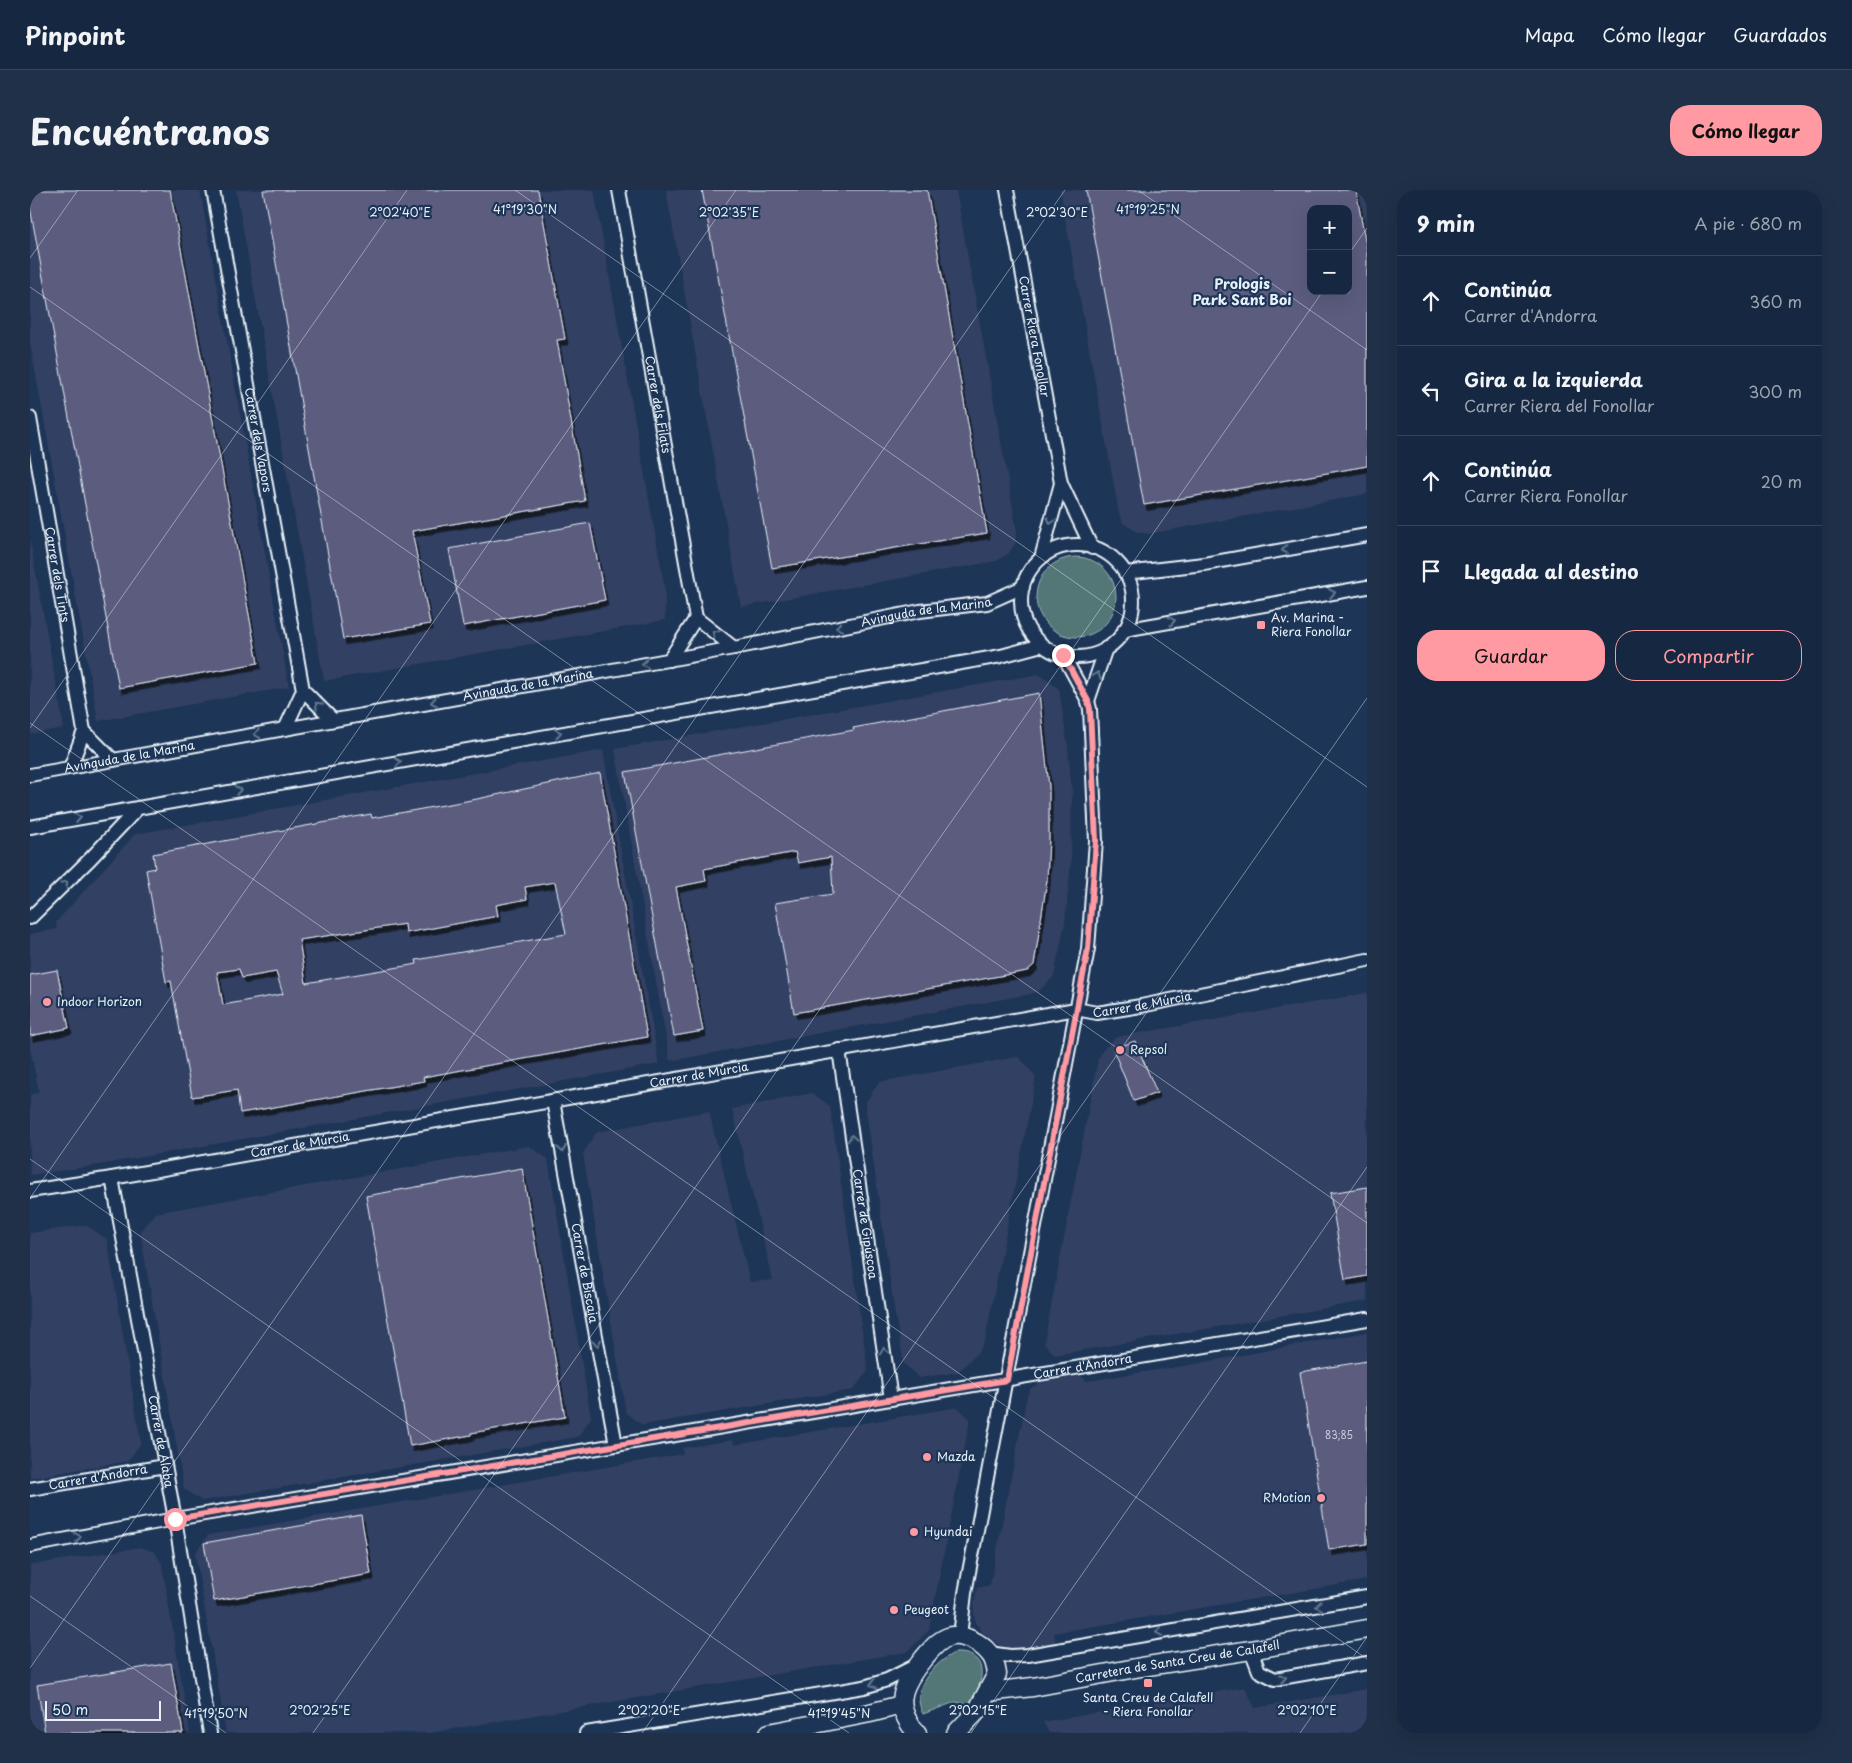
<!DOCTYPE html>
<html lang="es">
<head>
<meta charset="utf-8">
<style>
  :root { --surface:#162841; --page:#1f3048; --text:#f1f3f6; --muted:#9ea6b1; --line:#35445a; --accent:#ff9aa2 }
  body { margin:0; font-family:"Playpen Sans",sans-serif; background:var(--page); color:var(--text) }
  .controls { position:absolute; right:15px; top:15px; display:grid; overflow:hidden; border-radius:10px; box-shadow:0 5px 20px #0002 }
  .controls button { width:45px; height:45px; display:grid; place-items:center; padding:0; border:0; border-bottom:1px solid var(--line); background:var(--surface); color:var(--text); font:25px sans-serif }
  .scale { position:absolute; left:15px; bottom:12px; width:116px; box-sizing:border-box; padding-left:5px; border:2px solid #e8f1f8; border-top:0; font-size:14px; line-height:18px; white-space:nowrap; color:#e8f1f8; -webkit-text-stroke:4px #1d3557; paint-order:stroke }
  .stop { position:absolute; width:15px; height:15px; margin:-11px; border:4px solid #ff9aa2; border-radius:50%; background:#fff }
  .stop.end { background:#ff9aa2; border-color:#fff; box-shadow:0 1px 5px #0008 }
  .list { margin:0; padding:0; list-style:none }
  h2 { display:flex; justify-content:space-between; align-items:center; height:65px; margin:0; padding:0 20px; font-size:21px }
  h2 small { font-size:16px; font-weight:400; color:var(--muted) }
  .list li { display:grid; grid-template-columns:32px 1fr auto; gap:15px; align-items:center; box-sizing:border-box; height:90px; padding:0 20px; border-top:1px solid var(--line) }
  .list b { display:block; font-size:19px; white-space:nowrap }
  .list p { margin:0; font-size:16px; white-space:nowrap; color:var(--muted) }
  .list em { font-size:16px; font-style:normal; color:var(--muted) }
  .actions { display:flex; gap:10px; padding:15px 20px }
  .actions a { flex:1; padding:11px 0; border:1px solid var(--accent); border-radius:20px; text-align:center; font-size:18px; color:var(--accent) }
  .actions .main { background:var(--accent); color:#111 }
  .icon { flex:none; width:28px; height:28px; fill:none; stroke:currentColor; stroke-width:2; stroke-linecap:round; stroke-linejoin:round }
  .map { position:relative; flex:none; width:1337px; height:1543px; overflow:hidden; border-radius:20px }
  header { display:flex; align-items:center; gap:30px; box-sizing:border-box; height:70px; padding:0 25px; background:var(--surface); border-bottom:1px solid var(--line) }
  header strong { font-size:24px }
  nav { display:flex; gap:28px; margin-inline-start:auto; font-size:18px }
  .intro { display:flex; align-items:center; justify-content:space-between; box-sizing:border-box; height:120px; padding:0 30px }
  h1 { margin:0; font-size:35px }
  .button { padding:12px 22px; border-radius:20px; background:var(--accent); color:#111; font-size:18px; font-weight:700 }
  main { display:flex; gap:30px; padding:0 30px }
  aside { flex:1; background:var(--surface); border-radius:20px; box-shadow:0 5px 20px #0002 }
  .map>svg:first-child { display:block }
  .built { fill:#304163; fill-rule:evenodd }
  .green { fill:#527677; stroke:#9db4b8 }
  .building { fill:#5b5c7f; stroke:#e8f1f8; fill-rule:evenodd; filter:url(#shadow) }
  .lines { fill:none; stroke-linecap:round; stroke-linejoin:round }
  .street-casing { stroke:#e8f1f8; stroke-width:16 }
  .secondary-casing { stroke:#e8f1f8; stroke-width:21 }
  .street { stroke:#1d3557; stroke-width:12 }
  .secondary { stroke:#1d3557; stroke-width:18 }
  .oneway { stroke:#64778f }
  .route { stroke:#ff9aa2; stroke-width:6 }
  .ticks { fill:none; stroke:#e8f1f8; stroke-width:1; stroke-opacity:0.45 }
  .poi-dot { fill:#ff9aa2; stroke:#1d3557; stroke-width:2 }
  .labels { text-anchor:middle; stroke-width:4.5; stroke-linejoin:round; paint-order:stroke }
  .number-label { font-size:10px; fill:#c5ccda }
  .street-label { font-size:12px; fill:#e8f1f8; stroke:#1d3557 }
  .poi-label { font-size:12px; fill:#e8f1f8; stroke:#1d3557; text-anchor:start }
  .neighbourhood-label { font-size:14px; font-weight:bold; fill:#e8f1f8; stroke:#1d3557 }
  .ticks-label { font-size:12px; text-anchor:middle; fill:#e8f1f8; stroke:#1d3557; stroke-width:4.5; stroke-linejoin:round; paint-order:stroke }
</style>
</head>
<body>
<header>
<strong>Pinpoint</strong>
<nav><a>Mapa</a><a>Cómo llegar</a><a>Guardados</a></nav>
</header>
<div class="intro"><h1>Encuéntranos</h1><a class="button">Cómo llegar</a></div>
<main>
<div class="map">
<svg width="1337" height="1543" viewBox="0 0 1337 1543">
  <defs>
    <filter id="shadow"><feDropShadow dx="3" dy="5.5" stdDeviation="0" flood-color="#0009"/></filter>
  </defs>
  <rect width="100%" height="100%" fill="#1d3557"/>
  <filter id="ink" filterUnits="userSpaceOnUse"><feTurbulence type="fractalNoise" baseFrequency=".02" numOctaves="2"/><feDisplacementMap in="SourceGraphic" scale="10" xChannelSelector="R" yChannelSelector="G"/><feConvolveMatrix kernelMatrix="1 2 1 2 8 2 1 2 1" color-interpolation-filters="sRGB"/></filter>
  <g filter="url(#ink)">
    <g class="built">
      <polygon points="0,0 170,0 259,497 68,531 0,152"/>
      <polygon points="206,0 564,0 635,399 635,430 294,491"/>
      <polygon points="636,0 926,0 987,341 985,354 979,363 967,371 711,417"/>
      <path d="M1030,0H1337V304L1118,344L1107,342L1093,333L1089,323ZM1281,19H1318V101H1281Z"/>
      <polygon points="0,350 34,538 0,544"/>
      <polygon points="1009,484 1029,499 1038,557 1042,602 1041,673 1035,733 1024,786 1008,802 1001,804 640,871 585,559"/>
      <polygon points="573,560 629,874 63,976 0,985 0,905 9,902 0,859 0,744 27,739 26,732 105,644"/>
      <polygon points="1337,803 1337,1111 1025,1165 1014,1153 1068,869 1073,860 1086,847"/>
      <polygon points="986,867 990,868 1006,887 955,1151 949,1161 928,1182 889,1188 874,1174 865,1125 835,913 849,892"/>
      <polygon points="782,903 800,916 838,1181 823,1200 612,1235 596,1223 553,963 567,942 679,921 720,1092 743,1090 702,919"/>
      <polygon points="499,956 518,969 561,1228 548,1247 172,1311 154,1299 110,1041 125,1023"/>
      <polygon points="56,1035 77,1049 111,1253 98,1271 0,1288 0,1043"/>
      <polygon points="1337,1142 1337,1390 1024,1443 1026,1457 986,1462 975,1459 953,1443 947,1435 944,1425 944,1414 947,1398 960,1395 997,1206 1001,1198 1009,1193 1051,1186 1057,1191 1159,1175"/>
      <polygon points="928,1217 940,1229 899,1440 877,1462 399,1543 196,1543 165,1363 178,1345 653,1264 652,1258 703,1250 704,1255"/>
      <polygon points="111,1357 125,1362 132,1374 160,1543 0,1543 0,1375"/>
      <polygon points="1215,1497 1225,1518 1337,1499 1337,1543 1019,1543 1013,1532"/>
    </g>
    <g class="green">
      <circle cx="1046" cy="407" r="40"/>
      <path d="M924,1463C960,1461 955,1493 939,1514L925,1512L893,1524C891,1520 889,1514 889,1509C888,1490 909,1471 924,1463Z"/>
    </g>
    <g class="building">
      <polygon points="0,0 140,0 228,473 89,498 0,17"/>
      <polygon points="233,0 508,0 535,149 527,150 555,311 382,341 400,434 313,449"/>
      <polygon points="672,0 897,0 957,343 742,378"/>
      <path d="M1056,0H1326L1337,61V276L1114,315ZM1281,19H1318V101H1281Z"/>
      <polygon points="560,333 575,410 433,436 419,359"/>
      <polygon points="1009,503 1019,597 1019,648 1017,690 1004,775 997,781 764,823 745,713 803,704 801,667 768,673 765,662 674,679 676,691 646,697 673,841 644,846 595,582 824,540 823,538"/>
      <path d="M570,583L617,847L393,887L394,891L210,923L207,900L162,907L141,791L136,792L116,680L125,678L123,664L341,624L342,628L447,609ZM525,692L536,744L386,770L387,774L276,793L269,750L375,734L376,743L468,726L466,715L497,709L495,697ZM209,779L212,788L246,782L253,804L193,815L187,782Z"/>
      <polygon points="27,780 39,838 0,846 0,785"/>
      <polygon points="1105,851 1127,903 1104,911 1083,859"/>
      <polygon points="492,978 535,1227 441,1243 441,1245 380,1256 336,1006"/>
      <polygon points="1337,997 1337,1086 1315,1090 1300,1003"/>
      <polygon points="1337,1171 1337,1354 1299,1360 1270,1182"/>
      <polygon points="331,1325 341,1384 184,1411 174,1353"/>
      <polygon points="141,1473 153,1543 15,1543 7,1495"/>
    </g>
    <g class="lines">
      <defs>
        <g id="street">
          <path id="s1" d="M183,0L273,500L303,530"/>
          <path id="s2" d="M589,0L666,428L704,458"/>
          <path id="s3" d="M977,0L1031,293L1062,358"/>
          <path id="s4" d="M0,228L54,541L40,578"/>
          <circle cx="1047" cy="411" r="56"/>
          <polyline points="1011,368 1031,293"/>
          <polyline points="1095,383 1174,374 1337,345"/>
          <polyline points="1094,440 1337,397"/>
          <polyline points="639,470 666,428"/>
          <polyline points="1058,511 1076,458"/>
          <polyline points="255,539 273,500"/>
          <polyline points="54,541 83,570"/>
          <path id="s5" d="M0,585L704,458L890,421L957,413L993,397"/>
          <polyline points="0,637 971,466 1012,455"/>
          <polyline points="0,728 60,669 108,618"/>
          <path id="s6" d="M809,860L861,1209"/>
          <path id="s7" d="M523,911L586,1255"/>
          <path id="s8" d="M82,988L145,1329L180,1543"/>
          <path id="s9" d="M0,1001L82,988L1046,819L1067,823L1111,816L1337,770"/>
          <path id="s10" d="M0,1299L135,1276"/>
          <path id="s11" d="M0,1356L145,1329L1337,1129"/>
          <polyline points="930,1446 935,1403 1058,759 1066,651 1060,519 1058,511 1033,465"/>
          <polyline points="1221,1460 1229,1481 1245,1489 1337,1473"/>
          <polyline points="959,1463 980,1466 998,1465 1337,1407"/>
          <polyline points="556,1543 834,1497 857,1490 887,1475"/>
        </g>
        <g id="secondary">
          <path id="s12" d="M958,1502L1003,1497L1111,1477L1221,1460L1337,1439"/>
          <polyline points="739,1543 840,1523 871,1515"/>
          <path d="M887,1543C862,1516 872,1495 893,1469C900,1461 907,1451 918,1447C931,1442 951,1453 959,1463C964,1468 966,1477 967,1484L947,1521L926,1543"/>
        </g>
      </defs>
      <use href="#street" class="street-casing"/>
      <use href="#secondary" class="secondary-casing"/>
      <use href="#street" class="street"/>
      <use href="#secondary" class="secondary"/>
    </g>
    <defs><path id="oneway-chevron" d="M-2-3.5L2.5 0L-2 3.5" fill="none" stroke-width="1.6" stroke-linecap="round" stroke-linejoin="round" transform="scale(1.25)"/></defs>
    <g class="oneway">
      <use href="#oneway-chevron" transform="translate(1021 331) rotate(105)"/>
      <use href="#oneway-chevron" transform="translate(1255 360) rotate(170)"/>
      <use href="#oneway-chevron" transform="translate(1302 403) rotate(-10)"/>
      <use href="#oneway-chevron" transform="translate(1142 431) rotate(-11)"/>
      <use href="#oneway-chevron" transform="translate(809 437) rotate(169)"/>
      <use href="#oneway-chevron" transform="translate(685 443) rotate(-141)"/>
      <use href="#oneway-chevron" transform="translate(615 474) rotate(170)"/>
      <use href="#oneway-chevron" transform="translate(1067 485) rotate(-71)"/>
      <use href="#oneway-chevron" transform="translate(404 512) rotate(170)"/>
      <use href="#oneway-chevron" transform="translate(288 515) rotate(-134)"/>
      <use href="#oneway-chevron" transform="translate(528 543) rotate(-10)"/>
      <use href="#oneway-chevron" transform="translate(227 544) rotate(170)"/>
      <use href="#oneway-chevron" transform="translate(368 572) rotate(-10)"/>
      <use href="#oneway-chevron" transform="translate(208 600) rotate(-10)"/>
      <use href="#oneway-chevron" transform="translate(48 628) rotate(-10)"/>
      <use href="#oneway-chevron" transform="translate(35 694) rotate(-45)"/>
      <use href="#oneway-chevron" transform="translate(822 948) rotate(-99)"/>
      <use href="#oneway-chevron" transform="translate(532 959) rotate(80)"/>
      <use href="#oneway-chevron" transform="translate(567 1153) rotate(80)"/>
      <use href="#oneway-chevron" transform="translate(854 1161) rotate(-99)"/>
      <use href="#oneway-chevron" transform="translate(48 1347) rotate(-10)"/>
      <use href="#oneway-chevron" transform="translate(1289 1416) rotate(171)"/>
      <use href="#oneway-chevron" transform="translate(1129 1442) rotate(170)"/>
      <use href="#oneway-chevron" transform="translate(1253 1488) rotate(-10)"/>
      <use href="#oneway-chevron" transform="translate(843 1494) rotate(165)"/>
    </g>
  </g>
  <g class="lines" filter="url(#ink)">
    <polyline class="route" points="145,1329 977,1190 1058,759 1066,651 1060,519 1058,511 1033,465"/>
  </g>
  <path class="ticks" d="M485,0L1337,597M1108,0L1337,160M1318,65L1337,38M0,68L48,0M0,97L1337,1033M0,533L1337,1469M0,538L377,0M0,969L819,1543M0,1008L706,0M0,1406L196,1543M0,1478L1035,0M283,1543L1293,101M612,1543L1337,508M941,1543L1337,977M1270,1543L1337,1447"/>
  <g class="poi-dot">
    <rect x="1226" y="430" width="10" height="10" rx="2.5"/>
    <circle cx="17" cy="812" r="5"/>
    <circle cx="1090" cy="860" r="5"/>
    <circle cx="897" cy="1267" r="5"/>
    <circle cx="1291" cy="1308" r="5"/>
    <circle cx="884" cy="1342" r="5"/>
    <circle cx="864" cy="1420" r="5"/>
    <rect x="1113" y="1488" width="10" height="10" rx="2.5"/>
  </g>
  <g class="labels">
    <g class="number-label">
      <text x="1309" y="1249">83;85</text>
    </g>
    <g class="street-label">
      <text dy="4" stroke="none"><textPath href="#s3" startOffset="149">Carrer Riera Fonollar</textPath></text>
      <text dy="4" stroke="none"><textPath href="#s2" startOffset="218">Carrer dels Filats</textPath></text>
      <text dy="4" stroke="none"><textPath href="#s1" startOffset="254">Carrer dels Vapors</textPath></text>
      <text dy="4" stroke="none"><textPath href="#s4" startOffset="159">Carrer dels Tints</textPath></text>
      <text dy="4" stroke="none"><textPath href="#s5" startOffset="911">Avinguda de la Marina</textPath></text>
      <text dy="4" stroke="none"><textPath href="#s5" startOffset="506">Avinguda de la Marina</textPath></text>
      <text dy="4" stroke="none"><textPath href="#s5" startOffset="101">Avinguda de la Marina</textPath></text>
      <text dy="4" stroke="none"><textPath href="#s9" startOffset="1129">Carrer de Múrcia</textPath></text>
      <text dy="4" stroke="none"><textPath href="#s9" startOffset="679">Carrer de Múrcia</textPath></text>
      <text dy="4" stroke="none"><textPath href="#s9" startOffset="274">Carrer de Múrcia</textPath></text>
      <text dy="4" stroke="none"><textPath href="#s6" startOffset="176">Carrer de Gipúscoa</textPath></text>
      <text dy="4" stroke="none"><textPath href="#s7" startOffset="175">Carrer de Biscaia</textPath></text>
      <text dy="4" stroke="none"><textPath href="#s11" startOffset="1068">Carrer d'Andorra</textPath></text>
      <text dy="4" stroke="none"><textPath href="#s8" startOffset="268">Carrer de Álaba</textPath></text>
      <text dy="4" stroke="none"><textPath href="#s10" startOffset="69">Carrer d'Andorra</textPath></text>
      <text dy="4" stroke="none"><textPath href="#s12" startOffset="192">Carretera de Santa Creu de Calafell</textPath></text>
    </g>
    <g class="poi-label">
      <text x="1241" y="432">Av. Marina -<tspan x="1241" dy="14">Riera Fonollar</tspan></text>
      <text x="27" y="816">Indoor Horizon</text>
      <text x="1100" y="864">Repsol</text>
      <text x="907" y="1271">Mazda</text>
      <text x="1281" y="1312" text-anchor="end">RMotion</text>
      <text x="894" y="1346">Hyundai</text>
      <text x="874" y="1424">Peugeot</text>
      <text x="1118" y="1512" text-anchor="middle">Santa Creu de Calafell<tspan x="1118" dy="14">- Riera Fonollar</tspan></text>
    </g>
    <g class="neighbourhood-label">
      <text x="1212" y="99">Prologis<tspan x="1212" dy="16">Park Sant Boi</tspan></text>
    </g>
  </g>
  <g class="ticks-label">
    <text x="495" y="24">41°19'30"N</text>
    <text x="1118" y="24">41°19'25"N</text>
    <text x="370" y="27">2°02'40"E</text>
    <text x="699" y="27">2°02'35"E</text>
    <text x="1027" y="27">2°02'30"E</text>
    <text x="290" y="1525">2°02'25"E</text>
    <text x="619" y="1525">2°02'20"E</text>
    <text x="948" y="1525">2°02'15"E</text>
    <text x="1277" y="1525">2°02'10"E</text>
    <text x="186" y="1528">41°19'50"N</text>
    <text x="809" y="1528">41°19'45"N</text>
  </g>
</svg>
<div class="controls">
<button>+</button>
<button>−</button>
</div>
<div class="scale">50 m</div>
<div class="stop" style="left:145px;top:1329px"></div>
<div class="stop end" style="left:1033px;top:465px"></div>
</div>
<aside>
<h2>9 min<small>A pie · 680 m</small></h2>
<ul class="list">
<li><svg class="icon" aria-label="ahead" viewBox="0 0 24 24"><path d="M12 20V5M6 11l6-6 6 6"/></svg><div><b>Continúa</b><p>Carrer d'Andorra</p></div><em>360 m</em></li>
<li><svg class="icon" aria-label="left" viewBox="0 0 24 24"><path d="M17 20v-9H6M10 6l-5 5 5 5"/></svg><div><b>Gira a la izquierda</b><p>Carrer Riera del Fonollar</p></div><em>300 m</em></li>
<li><svg class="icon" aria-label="ahead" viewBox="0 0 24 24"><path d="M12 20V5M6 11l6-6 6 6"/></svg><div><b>Continúa</b><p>Carrer Riera Fonollar</p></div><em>20 m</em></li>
<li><svg class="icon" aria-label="arrive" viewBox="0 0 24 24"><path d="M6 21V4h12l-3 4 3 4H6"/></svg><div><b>Llegada al destino</b></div></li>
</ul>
<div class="actions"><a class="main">Guardar</a><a>Compartir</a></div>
</aside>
</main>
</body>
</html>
